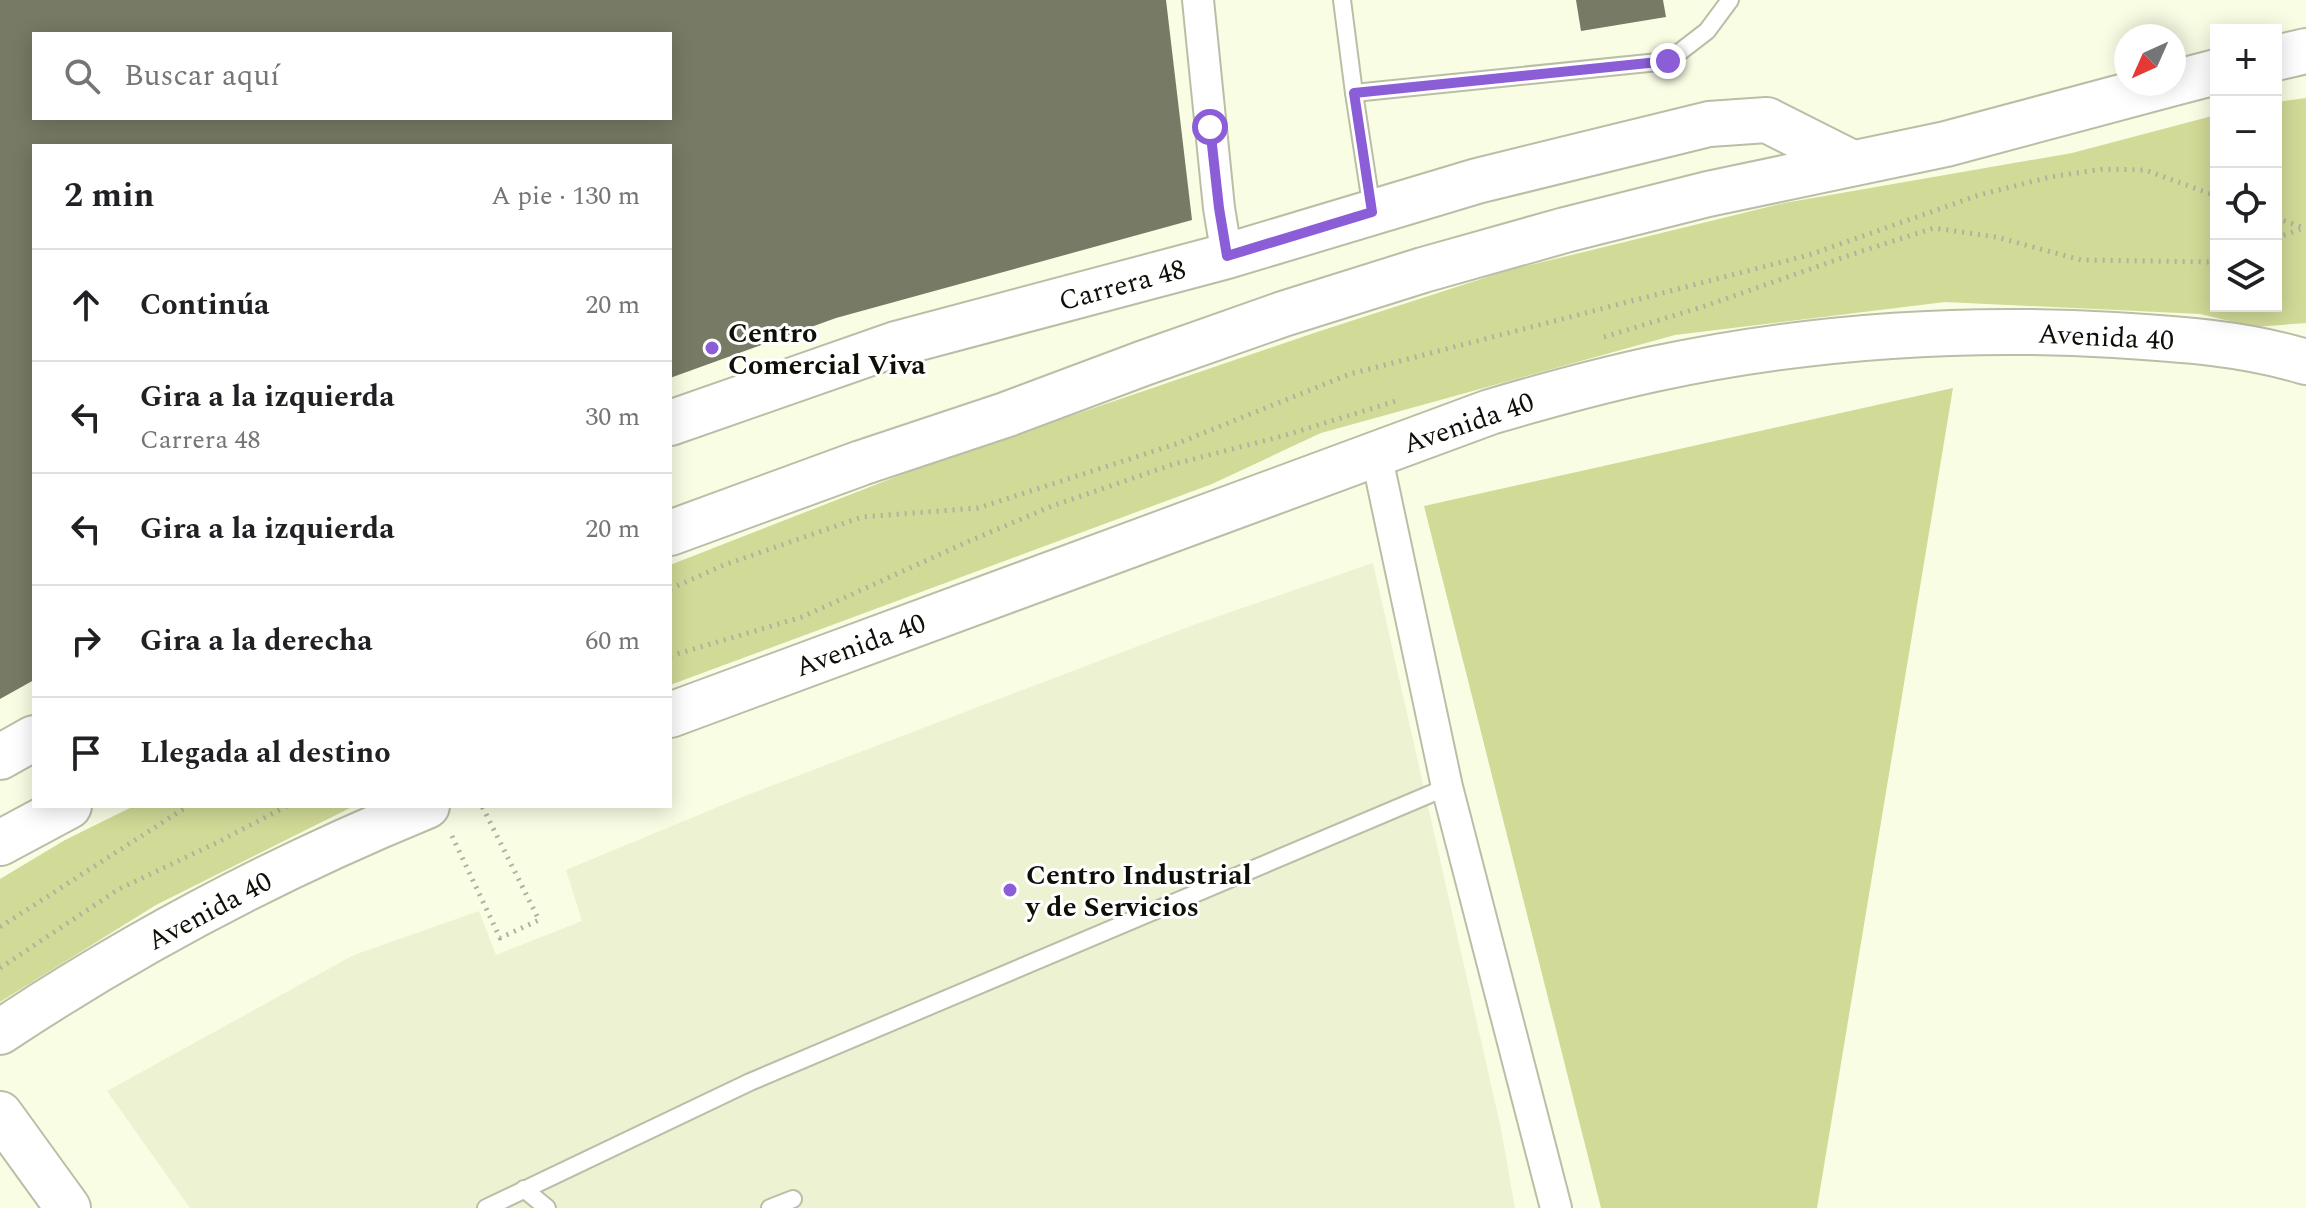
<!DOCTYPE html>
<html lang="es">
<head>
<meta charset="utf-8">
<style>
  :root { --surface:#fff; --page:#f2f2f2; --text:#202124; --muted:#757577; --line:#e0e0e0 }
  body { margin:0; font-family:Spectral,serif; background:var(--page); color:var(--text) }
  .controls { position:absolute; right:24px; top:24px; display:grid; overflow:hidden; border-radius:0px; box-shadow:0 4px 20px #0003 }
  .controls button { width:72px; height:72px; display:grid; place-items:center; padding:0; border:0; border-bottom:2px solid var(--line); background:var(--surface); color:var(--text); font:40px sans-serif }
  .compass { position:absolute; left:2114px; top:24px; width:72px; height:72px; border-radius:50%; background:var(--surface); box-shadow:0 4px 20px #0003; rotate:225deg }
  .stop { position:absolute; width:24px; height:24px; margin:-18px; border:6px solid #8b5ed8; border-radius:50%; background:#fff }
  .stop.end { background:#8b5ed8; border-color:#fff; box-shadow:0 2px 8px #0008 }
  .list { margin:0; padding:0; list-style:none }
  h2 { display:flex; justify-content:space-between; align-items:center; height:104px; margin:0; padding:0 32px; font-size:34px }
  h2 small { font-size:26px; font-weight:400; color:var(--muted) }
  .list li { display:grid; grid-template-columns:52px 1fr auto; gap:24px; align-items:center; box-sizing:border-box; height:112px; padding:0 32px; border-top:2px solid var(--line) }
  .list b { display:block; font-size:30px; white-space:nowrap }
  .list p { margin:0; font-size:26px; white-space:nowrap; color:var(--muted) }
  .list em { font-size:26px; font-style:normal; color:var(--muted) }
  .icon { flex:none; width:44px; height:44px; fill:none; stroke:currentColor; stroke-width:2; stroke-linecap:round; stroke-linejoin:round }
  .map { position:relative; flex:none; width:2306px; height:1208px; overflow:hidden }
  .search { position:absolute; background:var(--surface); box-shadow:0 4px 20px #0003; left:32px; top:32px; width:640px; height:88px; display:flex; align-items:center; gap:20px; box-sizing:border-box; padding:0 28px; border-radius:0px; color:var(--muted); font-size:30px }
  .panel { position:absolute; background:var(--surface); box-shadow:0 4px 20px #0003; left:32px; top:144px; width:640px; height:664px; border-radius:0px }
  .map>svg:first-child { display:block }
  .built { fill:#edf2d2 }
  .green { fill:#d2da97 }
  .building { fill:#777a64; fill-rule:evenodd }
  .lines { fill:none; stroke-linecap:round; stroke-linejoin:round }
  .lane-casing { stroke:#babea6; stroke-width:20 }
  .street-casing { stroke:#babea6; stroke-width:34 }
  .secondary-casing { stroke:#babea6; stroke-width:48 }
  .highway-casing { stroke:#babea6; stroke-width:48 }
  .path { stroke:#afb29e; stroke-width:5; stroke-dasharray:2 6; stroke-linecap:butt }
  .lane { stroke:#fff; stroke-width:16 }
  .street { stroke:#fff; stroke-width:30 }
  .secondary { stroke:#fff; stroke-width:44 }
  .highway { stroke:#fff; stroke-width:44 }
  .route { stroke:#8b5ed8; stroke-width:10 }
  .poi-dot { fill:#8b5ed8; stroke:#fff; stroke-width:3 }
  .labels { text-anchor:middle; stroke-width:6; stroke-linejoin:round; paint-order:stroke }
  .street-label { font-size:28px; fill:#0e0f07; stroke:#fff }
  .poi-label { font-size:28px; font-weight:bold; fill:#0e0f07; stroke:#fff; text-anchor:start }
</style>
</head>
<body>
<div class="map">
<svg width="2306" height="1208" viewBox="0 0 2306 1208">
  <rect width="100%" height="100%" fill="#f9fde4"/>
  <polygon class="built" points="1373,563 1501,1129 1515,1208 190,1208 107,1091 354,955 479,911 496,955 582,921 566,870 737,799 965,712 1199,623"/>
  <g class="green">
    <polygon points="2306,98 2306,323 2255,327 2200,314 1945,302 1675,335 1321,433 1212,484 670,685 670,565 926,465 1320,331 1506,271 1784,203 2072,153 2216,115 2216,306 2276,306 2276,102"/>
    <polygon points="1953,388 1817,1208 1601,1208 1424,506"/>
    <polygon points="134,806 354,806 156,905 0,1002 0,879 65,840"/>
  </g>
  <g class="building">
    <path d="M0,0H1166L1192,220L836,318L670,378V146H34V680L0,699ZM34,34H670V118H34Z"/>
    <polygon points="1576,0 1663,0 1666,17 1581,31"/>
  </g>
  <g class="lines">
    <defs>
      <g id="lane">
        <polyline points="1342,0 1354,93 1372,210"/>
        <polyline points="1354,93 1668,61 1707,31 1730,0"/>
        <polyline points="524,1189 547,1208"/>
        <polyline points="486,1208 750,1082 1447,787"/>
        <polyline points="770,1208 793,1199"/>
      </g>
      <g id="street">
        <polyline points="1198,0 1219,208 1227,256"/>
        <polyline points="1376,453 1447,787 1556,1208"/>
      </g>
      <g id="secondary">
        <polyline points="670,423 896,344 1227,256 1477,181 1709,124 1767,120 1852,163"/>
        <polyline points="0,757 34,738"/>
        <polyline points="0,1114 68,1208"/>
      </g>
      <g id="highway">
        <polyline points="2276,58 2306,51"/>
        <polyline points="2174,83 2216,72"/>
        <polyline points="670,533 861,463 1005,415 1144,363 1283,314 1423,270 1565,230 1708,194 1946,144 2170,84"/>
        <path d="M670,715L1490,412C1544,396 1599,381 1654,369C1804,337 1961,326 2114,335C2179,339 2244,343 2306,362"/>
        <polyline points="0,843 69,806"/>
        <path d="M0,1032C134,943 278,867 427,806"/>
      </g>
    </defs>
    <use href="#lane" class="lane-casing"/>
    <use href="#street" class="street-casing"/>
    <use href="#secondary" class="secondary-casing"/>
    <use href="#highway" class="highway-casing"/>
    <g class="path">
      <polyline points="2276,218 2302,227"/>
      <polyline points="2276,238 2306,227"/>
      <polyline points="1604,337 1705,306 1856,253 1934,228 1996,237 2081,260 2209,262 2216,260"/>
      <polyline points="670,589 724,565 862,517 978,508 1176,444 1350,374 1809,255 1979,195 2050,177 2103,169 2145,170 2216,196"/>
      <polyline points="670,656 802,617 967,542 1052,506 1174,464 1283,436 1396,401"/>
      <polyline points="452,836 500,938 539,920 482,806"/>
      <polyline points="0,927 188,806"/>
      <polyline points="0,968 119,889 218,842 287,806"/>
    </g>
    <use href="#lane" class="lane"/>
    <use href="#street" class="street"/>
    <use href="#secondary" class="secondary"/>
    <use href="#highway" class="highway"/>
  </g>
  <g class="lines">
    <polyline class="route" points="1210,127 1219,208 1227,256 1372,212 1354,93 1668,61"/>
  </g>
  <g class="poi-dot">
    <circle cx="712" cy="348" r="8"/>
    <circle cx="1010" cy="890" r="8"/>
  </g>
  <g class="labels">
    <g class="street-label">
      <text transform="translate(1122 284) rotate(-15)" y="10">Carrera 48</text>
      <text transform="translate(2106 336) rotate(3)" y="10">Avenida 40</text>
      <text transform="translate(1468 422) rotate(-19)" y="10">Avenida 40</text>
      <text transform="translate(860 644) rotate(-20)" y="10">Avenida 40</text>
      <text transform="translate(209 910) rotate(-28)" y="10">Avenida 40</text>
    </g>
    <g class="poi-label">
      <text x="728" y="342">Centro<tspan x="728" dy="32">Comercial Viva</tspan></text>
      <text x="1026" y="884">Centro Industrial<tspan x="1026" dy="32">y de Servicios</tspan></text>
    </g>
  </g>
</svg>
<div class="controls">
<button>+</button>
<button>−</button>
<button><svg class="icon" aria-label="locate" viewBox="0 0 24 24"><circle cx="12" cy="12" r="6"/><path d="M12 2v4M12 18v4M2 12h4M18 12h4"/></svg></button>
<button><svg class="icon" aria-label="layers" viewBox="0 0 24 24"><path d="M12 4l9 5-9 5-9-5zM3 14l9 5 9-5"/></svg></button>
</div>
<svg class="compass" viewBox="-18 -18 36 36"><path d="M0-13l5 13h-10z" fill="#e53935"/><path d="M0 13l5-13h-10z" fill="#757577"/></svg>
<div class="stop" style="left:1210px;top:127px"></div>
<div class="stop end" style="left:1668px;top:61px"></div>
<div class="search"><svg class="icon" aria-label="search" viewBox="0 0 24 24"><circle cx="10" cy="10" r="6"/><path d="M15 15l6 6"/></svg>Buscar aquí</div>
<section class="panel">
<h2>2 min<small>A pie · 130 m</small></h2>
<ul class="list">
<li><svg class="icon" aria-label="ahead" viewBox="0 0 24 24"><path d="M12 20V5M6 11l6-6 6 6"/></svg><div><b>Continúa</b></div><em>20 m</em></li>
<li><svg class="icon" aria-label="left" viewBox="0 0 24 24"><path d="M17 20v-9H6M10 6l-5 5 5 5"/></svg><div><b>Gira a la izquierda</b><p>Carrera 48</p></div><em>30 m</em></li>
<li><svg class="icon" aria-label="left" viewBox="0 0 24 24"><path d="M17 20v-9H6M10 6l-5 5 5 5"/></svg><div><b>Gira a la izquierda</b></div><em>20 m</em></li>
<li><svg class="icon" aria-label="right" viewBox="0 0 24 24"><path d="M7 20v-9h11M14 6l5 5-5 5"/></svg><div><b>Gira a la derecha</b></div><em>60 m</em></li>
<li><svg class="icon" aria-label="arrive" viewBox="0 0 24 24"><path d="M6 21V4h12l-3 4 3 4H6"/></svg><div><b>Llegada al destino</b></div></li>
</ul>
</section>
</div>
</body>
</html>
